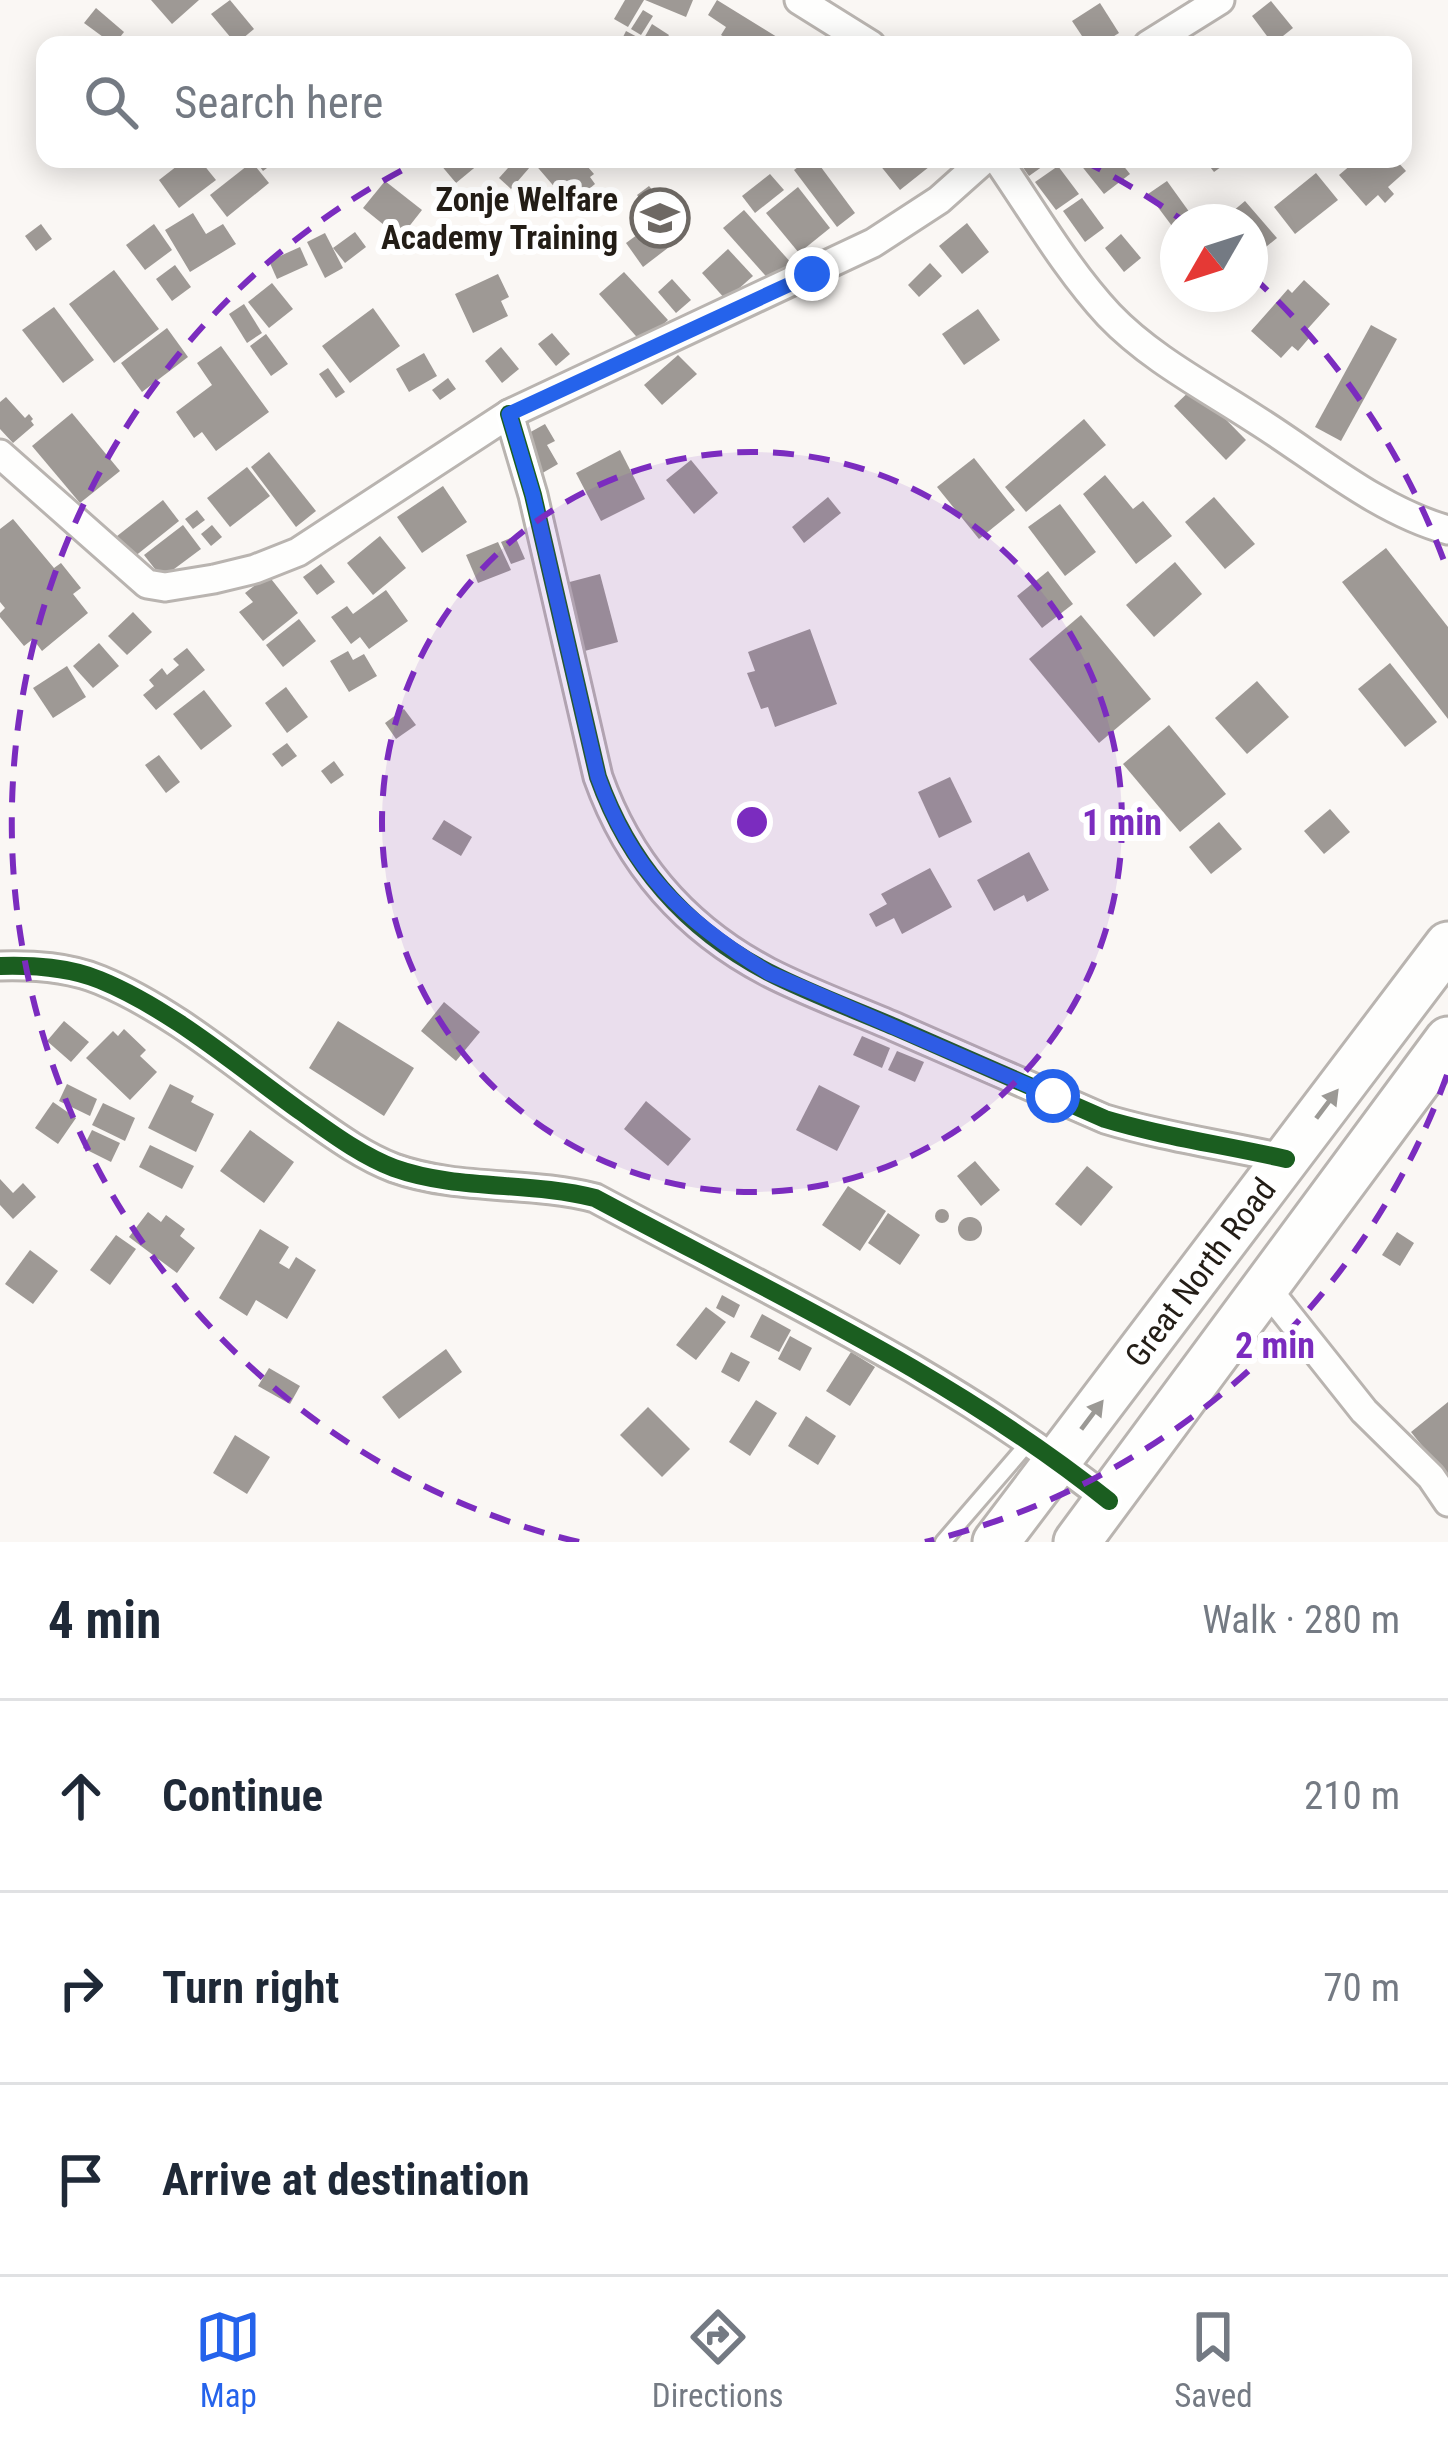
<!DOCTYPE html>
<html lang="en">
<head>
<meta charset="utf-8">
<style>
  :root { --surface:#fff; --page:#f6f6f7; --text:#1f2937; --muted:#747a83; --line:#e0e1e3; --accent:#2563eb }
  body { margin:0; font-family:"Roboto Condensed",sans-serif; background:var(--page); color:var(--text) }
  .compass { position:absolute; left:1160px; top:204px; width:108px; height:108px; border-radius:50%; background:var(--surface); box-shadow:0 6px 30px #0003; rotate:231deg }
  .stop { position:absolute; width:36px; height:36px; margin:-27px; border:9px solid #2563eb; border-radius:50%; background:#fff }
  .stop.end { background:#2563eb; border-color:#fff; box-shadow:0 3px 12px #0008 }
  .list { margin:0; padding:0; list-style:none }
  h2 { display:flex; justify-content:space-between; align-items:center; height:156px; margin:0; padding:0 48px; font-size:51px }
  h2 small { font-size:39px; font-weight:400; color:var(--muted) }
  .list li { display:grid; grid-template-columns:78px 1fr auto; gap:36px; align-items:center; box-sizing:border-box; height:192px; padding:0 48px; border-top:3px solid var(--line) }
  .list b { display:block; font-size:45px; white-space:nowrap }
  .list em { font-size:39px; font-style:normal; color:var(--muted) }
  .icon { flex:none; width:66px; height:66px; fill:none; stroke:currentColor; stroke-width:2; stroke-linecap:round; stroke-linejoin:round }
  .map { position:relative; flex:none; width:1448px; height:1542px; overflow:hidden }
  .search { position:absolute; background:var(--surface); box-shadow:0 6px 30px #0003; left:36px; right:36px; top:36px; height:132px; display:flex; align-items:center; gap:30px; box-sizing:border-box; padding:0 42px; border-radius:24px; color:var(--muted); font-size:45px }
  .sheet { height:732px; background:var(--surface) }
  nav { display:flex; justify-content:space-around; align-items:center; box-sizing:border-box; height:168px; border-top:3px solid var(--line); background:var(--surface); font-size:33px; color:var(--muted) }
  nav a { display:grid; justify-items:center; gap:6px }
  nav .on { color:var(--accent) }
  .map>svg:first-child { display:block }
  .building { fill:#9e9995 }
  .lines { fill:none; stroke-linecap:round; stroke-linejoin:round }
  .service-casing { stroke:#b9b4b0; stroke-width:20 }
  .minor-casing { stroke:#b9b4b0; stroke-width:33 }
  .trunk-casing { stroke:#b9b4b0; stroke-width:51 }
  .service { stroke:#fefefd; stroke-width:14 }
  .minor { stroke:#fefefd; stroke-width:27 }
  .trunk { stroke:#fefefd; stroke-width:45 }
  .cycleway-casing { stroke:#fff; stroke-width:26 }
  .cycleway { stroke:#1b5e20; stroke-width:18 }
  .oneway { fill:#9b9995 }
  .route { stroke:#2563eb; stroke-width:15 }
  .ring { fill:none; stroke:#7b2cbf; stroke-width:6; stroke-dasharray:21 15 }
  .labels { text-anchor:middle; stroke-width:12; stroke-linejoin:round; paint-order:stroke }
  .poi-label { font-size:33px; font-weight:bold; fill:#231d16; stroke:#fff; text-anchor:end }
  .street-label { font-size:33px; fill:#231d16; stroke:#fff }
  .centre { fill:#7b2cbf; stroke:#fff; stroke-width:6 }
  .ring-label { font-size:36px; text-anchor:middle; font-weight:bold; fill:#7b2cbf; stroke:#fff; stroke-width:12; stroke-linejoin:round; paint-order:stroke }
</style>
</head>
<body>
<div class="map">
<svg width="1448" height="1542" viewBox="0 0 1448 1542">
  <rect width="100%" height="100%" fill="#faf7f4"/>
  <g class="building">
    <polygon points="151,0 199,0 172,24"/>
    <polygon points="230,0 254,29 236,44 211,14"/>
    <polygon points="625,0 644,0 628,27 614,19"/>
    <polygon points="645,0 693,0 686,17"/>
    <polygon points="717,0 777,37 772,45 737,45 721,35 726,27 708,15"/>
    <polygon points="1271,1 1293,28 1273,44 1252,16"/>
    <polygon points="1100,3 1119,33 1100,45 1088,45 1072,21"/>
    <polygon points="96,8 124,32 114,45 84,23"/>
    <polygon points="643,10 653,16 641,35 631,29"/>
    <polygon points="652,24 669,35 662,45 651,45 643,40"/>
    <polygon points="626,31 641,39 637,45 619,45"/>
    <polygon points="186,159 199,159 216,180 179,208 159,180"/>
    <polygon points="254,159 279,159 263,171"/>
    <polygon points="446,159 485,159 456,183 440,164"/>
    <polygon points="516,159 522,159 530,167 511,189 499,178"/>
    <polygon points="536,159 581,159 594,174 590,177 595,184 570,205 533,162"/>
    <polygon points="809,159 815,159 855,213 837,227 794,170"/>
    <polygon points="875,159 939,159 900,190"/>
    <polygon points="1017,159 1053,159 1029,176"/>
    <polygon points="1076,159 1118,159 1130,174 1104,194"/>
    <polygon points="1204,159 1232,159 1214,172"/>
    <polygon points="1358,159 1395,159 1406,171 1388,187 1394,194 1385,203 1378,195 1366,206 1339,175"/>
    <polygon points="252,162 269,183 227,217 210,195"/>
    <polygon points="1058,166 1079,194 1056,210 1035,182"/>
    <polygon points="1316,173 1338,200 1295,234 1274,207"/>
    <polygon points="770,174 784,190 755,213 742,196"/>
    <polygon points="385,181 422,210 400,238 363,208"/>
    <polygon points="1167,181 1190,213 1172,226 1148,194"/>
    <polygon points="649,186 664,204 653,214 637,195"/>
    <polygon points="798,187 830,228 799,253 766,213"/>
    <polygon points="1082,198 1104,228 1085,242 1063,211"/>
    <polygon points="1245,201 1277,238 1250,260 1250,222 1220,222"/>
    <polygon points="744,210 793,265 772,283 723,228"/>
    <polygon points="193,213 206,234 223,224 236,244 190,272 165,230"/>
    <polygon points="656,221 673,244 643,267 626,243"/>
    <polygon points="967,223 989,252 962,274 939,246"/>
    <polygon points="41,224 52,239 36,251 25,236"/>
    <polygon points="154,224 172,250 145,270 126,245"/>
    <polygon points="355,232 366,247 345,263 333,248"/>
    <polygon points="325,233 343,268 325,278 307,242"/>
    <polygon points="1121,234 1141,258 1124,272 1105,248"/>
    <polygon points="300,247 308,265 277,279 269,261"/>
    <polygon points="728,249 753,276 726,300 702,273"/>
    <polygon points="930,263 942,276 919,297 908,285"/>
    <polygon points="175,265 191,287 172,301 156,279"/>
    <polygon points="114,270 159,329 114,363 69,304"/>
    <polygon points="624,272 668,320 642,343 599,294"/>
    <polygon points="498,274 509,297 501,301 508,316 473,333 455,294"/>
    <polygon points="672,279 691,300 676,313 658,292"/>
    <polygon points="1304,280 1330,304 1304,333 1310,337 1298,351 1292,346 1281,358 1251,331 1288,289 1292,293"/>
    <polygon points="272,283 293,309 269,328 248,302"/>
    <polygon points="244,304 262,333 247,343 229,314"/>
    <polygon points="54,307 94,360 63,383 22,330"/>
    <polygon points="373,308 400,346 350,383 322,346"/>
    <polygon points="978,309 1000,340 964,365 942,334"/>
    <polygon points="1371,325 1397,339 1341,441 1315,427"/>
    <polygon points="167,328 188,357 142,392 121,363"/>
    <polygon points="552,333 570,354 556,366 538,344"/>
    <polygon points="266,334 288,364 271,376 250,346"/>
    <polygon points="221,346 269,412 216,451 202,432 194,438 176,412 212,385 197,363"/>
    <polygon points="501,347 519,369 502,383 485,361"/>
    <polygon points="424,353 437,376 409,392 396,369"/>
    <polygon points="678,355 697,374 662,405 644,385"/>
    <polygon points="328,368 345,392 336,398 319,374"/>
    <polygon points="448,378 456,389 440,400 432,390"/>
    <polygon points="1194,387 1246,440 1226,460 1174,406"/>
    <polygon points="6,397 25,418 29,414 33,419 31,421 34,425 13,443 0,429 0,402"/>
    <polygon points="72,413 120,471 80,503 32,446"/>
    <polygon points="1084,419 1106,445 1026,512 1005,487"/>
    <polygon points="545,424 555,441 547,445 558,464 539,475 518,439"/>
    <polygon points="620,450 645,499 601,521 576,473"/>
    <polygon points="269,452 316,511 296,527 251,467"/>
    <polygon points="974,458 1015,510 979,539 937,487"/>
    <polygon points="691,460 718,493 694,514 666,480"/>
    <polygon points="247,467 270,496 230,527 207,498"/>
    <polygon points="1105,475 1133,509 1143,501 1172,536 1136,564 1083,494"/>
    <polygon points="443,486 467,522 422,553 397,517"/>
    <polygon points="828,497 841,513 804,543 792,527"/>
    <polygon points="1214,497 1255,544 1225,569 1185,522"/>
    <polygon points="163,500 179,521 129,561 112,540"/>
    <polygon points="1060,504 1096,552 1065,576 1028,527"/>
    <polygon points="197,510 205,520 193,529 185,519"/>
    <polygon points="13,519 54,568 61,563 81,588 73,594 88,613 42,651 33,639 24,646 0,617 0,613 5,608 0,602 0,529"/>
    <polygon points="183,525 201,549 162,578 144,555"/>
    <polygon points="212,525 222,537 211,546 201,534"/>
    <polygon points="380,536 406,568 373,595 347,563"/>
    <polygon points="515,536 525,559 511,564 501,542"/>
    <polygon points="498,542 511,570 478,583 466,555"/>
    <polygon points="1386,548 1448,627 1448,719 1342,582"/>
    <polygon points="1175,562 1202,594 1154,637 1126,605"/>
    <polygon points="321,564 335,582 317,595 303,577"/>
    <polygon points="1048,571 1073,604 1042,628 1017,596"/>
    <polygon points="600,574 618,642 581,652 562,584"/>
    <polygon points="268,575 298,613 263,641 239,612 253,602 245,593"/>
    <polygon points="386,590 408,621 369,649 360,637 351,644 331,617 347,606 353,614"/>
    <polygon points="133,612 152,632 127,655 108,636"/>
    <polygon points="1081,615 1151,699 1099,743 1029,659"/>
    <polygon points="299,619 316,641 283,667 266,645"/>
    <polygon points="810,629 837,704 775,727 768,707 761,709 747,673 755,671 748,652"/>
    <polygon points="99,643 119,666 93,688 73,666"/>
    <polygon points="187,648 205,670 156,710 143,695 154,686 149,680 162,668 167,675 179,665 173,659"/>
    <polygon points="348,651 353,660 364,654 377,676 349,692 330,661"/>
    <polygon points="1390,663 1437,722 1405,747 1358,689"/>
    <polygon points="67,666 86,697 53,718 33,688"/>
    <polygon points="1257,681 1289,717 1247,754 1215,718"/>
    <polygon points="286,687 308,717 287,733 265,703"/>
    <polygon points="204,690 232,726 201,750 173,714"/>
    <polygon points="404,709 416,725 396,739 385,723"/>
    <polygon points="1169,725 1226,794 1180,832 1123,764"/>
    <polygon points="287,743 297,756 282,767 272,754"/>
    <polygon points="159,755 180,782 166,793 145,765"/>
    <polygon points="334,761 344,775 331,784 321,771"/>
    <polygon points="950,777 972,822 939,838 918,792"/>
    <polygon points="1330,809 1350,832 1324,854 1304,831"/>
    <polygon points="444,820 472,837 461,856 432,839"/>
    <polygon points="1219,822 1242,849 1211,874 1189,847"/>
    <polygon points="1029,852 1049,890 1027,902 1024,895 994,911 977,880"/>
    <polygon points="930,868 952,907 902,934 894,918 876,927 869,914 887,904 881,894"/>
    <polygon points="444,1002 480,1032 456,1061 421,1031"/>
    <polygon points="64,1021 89,1042 71,1062 47,1041"/>
    <polygon points="338,1021 414,1068 384,1116 309,1068"/>
    <polygon points="124,1029 146,1050 140,1056 157,1072 130,1100 86,1058 113,1031 118,1036"/>
    <polygon points="862,1036 890,1048 882,1068 853,1055"/>
    <polygon points="897,1051 924,1062 915,1082 888,1070"/>
    <polygon points="67,1084 97,1099 90,1116 59,1101"/>
    <polygon points="170,1084 194,1096 191,1102 214,1114 196,1152 148,1128"/>
    <polygon points="819,1085 860,1106 837,1151 796,1130"/>
    <polygon points="646,1101 691,1139 668,1166 624,1129"/>
    <polygon points="53,1102 76,1118 58,1144 35,1128"/>
    <polygon points="103,1103 135,1118 125,1141 92,1125"/>
    <polygon points="92,1130 120,1143 111,1162 83,1148"/>
    <polygon points="250,1130 294,1162 264,1203 220,1171"/>
    <polygon points="150,1145 194,1166 182,1189 139,1167"/>
    <polygon points="975,1161 1000,1190 981,1206 957,1176"/>
    <polygon points="1087,1166 1113,1187 1081,1226 1055,1204"/>
    <polygon points="0,1179 13,1193 23,1183 36,1197 13,1219 0,1205"/>
    <polygon points="848,1186 886,1211 860,1251 822,1225"/>
    <circle cx="942" cy="1216" r="7"/>
    <polygon points="148,1212 161,1222 166,1215 185,1229 180,1236 195,1248 177,1273 129,1237"/>
    <polygon points="888,1213 920,1235 900,1265 868,1243"/>
    <circle cx="970" cy="1229" r="12"/>
    <polygon points="260,1229 289,1247 279,1263 289,1269 296,1257 316,1270 287,1319 256,1300 247,1316 219,1298"/>
    <polygon points="1397,1232 1414,1243 1400,1266 1382,1255"/>
    <polygon points="116,1235 136,1249 110,1285 90,1270"/>
    <polygon points="30,1250 58,1271 33,1304 5,1284"/>
    <polygon points="722,1295 740,1305 734,1318 716,1308"/>
    <polygon points="706,1307 726,1322 696,1360 676,1345"/>
    <polygon points="762,1314 791,1330 779,1352 750,1337"/>
    <polygon points="790,1336 812,1348 800,1371 778,1359"/>
    <polygon points="446,1349 462,1372 399,1419 382,1397"/>
    <polygon points="731,1352 750,1362 739,1382 721,1372"/>
    <polygon points="851,1352 875,1367 850,1406 826,1391"/>
    <polygon points="269,1368 300,1386 290,1404 258,1386"/>
    <polygon points="756,1400 777,1413 750,1456 729,1442"/>
    <polygon points="1448,1402 1448,1478 1411,1432"/>
    <polygon points="648,1407 690,1449 662,1477 620,1435"/>
    <polygon points="806,1416 836,1436 818,1465 788,1446"/>
    <polygon points="235,1435 270,1457 247,1494 213,1473"/>
  </g>
  <g class="lines">
    <defs>
      <polyline id="service" points="943,1542 1030,1441"/>
      <g id="minor">
        <polyline points="799,0 871,45"/>
        <polyline points="1148,45 1220,0"/>
        <path d="M997,159C1033,211 1066,269 1109,315C1151,359 1208,388 1258,421C1318,459 1379,511 1448,530"/>
        <path d="M509,414L533,495L598,777C629,864 686,929 768,972C809,993 853,1009 895,1027C965,1058 1035,1088 1105,1119C1164,1137 1225,1145 1286,1159"/>
        <polyline points="0,454 147,584 165,587 214,579 255,569 298,552 509,414 873,243 939,200 985,159"/>
        <path d="M0,966C34,965 68,967 100,980C171,1009 237,1066 300,1111C330,1132 360,1155 394,1168C458,1191 530,1181 595,1198C770,1292 953,1376 1109,1501"/>
        <polyline points="1267,1289 1364,1411 1431,1477 1448,1502"/>
      </g>
      <g id="trunk">
        <polyline points="996,1542 1448,945"/>
        <polyline points="1077,1542 1448,1040"/>
      </g>
    </defs>
    <use href="#service" class="service-casing"/>
    <use href="#minor" class="minor-casing"/>
    <use href="#trunk" class="trunk-casing"/>
    <use href="#service" class="service"/>
    <use href="#minor" class="minor"/>
    <use href="#trunk" class="trunk"/>
    <defs>
      <g id="cycleway">
        <path d="M509,414L533,495L598,777C629,864 686,929 768,972C809,993 853,1009 895,1027C965,1058 1035,1088 1105,1119C1164,1137 1225,1145 1286,1159"/>
        <path d="M0,966C34,965 68,967 100,980C171,1009 237,1066 300,1111C330,1132 360,1155 394,1168C458,1191 530,1181 595,1198C770,1292 953,1376 1109,1501"/>
      </g>
    </defs>
    <use href="#cycleway" class="cycleway-casing"/>
    <use href="#cycleway" class="cycleway"/>
  </g>
  <defs><path id="oneway-solid" d="M-6-.8H1V-3.2L6.5 0L1 3.2V.8H-6Z" transform="scale(3)"/></defs>
  <g class="oneway">
    <use href="#oneway-solid" transform="translate(1327 1104) rotate(-53)"/>
    <use href="#oneway-solid" transform="translate(1092 1415) rotate(-53)"/>
  </g>
  <g class="lines">
    <path class="route" d="M812,274L509,414L533,495L598,777C632,872 684,921 769,973L1053,1096"/>
  </g>
  <circle cx="752" cy="822" r="370" fill="#7b2cbf" fill-opacity=".12"/>
  <g class="ring">
    <circle cx="752" cy="822" r="370"/>
    <path d="M1447 1075A740 740 0 0 1 925 1542M579 1542A740 740 0 0 1 422 160M1082 160A740 740 0 0 1 1182 220M1252 276A740 740 0 0 1 1447 569"/>
  </g>
  <defs>
    <symbol id="school-ring" viewBox="-11 -11 22 22"><circle r="9.5" fill="#fff" stroke="#6e6964" stroke-width="1.5"/><path d="M0-5L7-2L0 1L-7-2ZM-4 1L0 2.5L4 1V4Q0 6-4 4Z" fill="#6e6964"/></symbol>
  </defs>
  <g fill-rule="evenodd">
    <use href="#school-ring" x="627" y="185" width="66" height="66"/>
  </g>
  <g class="labels">
    <g class="poi-label">
      <text x="618" y="211">Zonje Welfare<tspan x="618" dy="38">Academy Training</tspan></text>
    </g>
    <g class="street-label">
      <text transform="translate(1200 1272) rotate(-53)" y="12">Great North Road</text>
    </g>
  </g>
  <circle cx="752" cy="822" r="18" class="centre"/>
  <g class="ring-label">
    <text x="1122" y="835">1 min</text>
    <text x="1275" y="1358">2 min</text>
  </g>
</svg>
<svg class="compass" viewBox="-18 -18 36 36"><path d="M0-13l5 13h-10z" fill="#e53935"/><path d="M0 13l5-13h-10z" fill="#747a83"/></svg>
<div class="stop" style="left:1053px;top:1096px"></div>
<div class="stop end" style="left:812px;top:274px"></div>
<div class="search"><svg class="icon" aria-label="search" viewBox="0 0 24 24"><circle cx="10" cy="10" r="6"/><path d="M15 15l6 6"/></svg>Search here</div>
</div>
<section class="sheet">
<h2>4 min<small>Walk · 280 m</small></h2>
<ul class="list">
<li><svg class="icon" aria-label="ahead" viewBox="0 0 24 24"><path d="M12 20V5M6 11l6-6 6 6"/></svg><div><b>Continue</b></div><em>210 m</em></li>
<li><svg class="icon" aria-label="right" viewBox="0 0 24 24"><path d="M7 20v-9h11M14 6l5 5-5 5"/></svg><div><b>Turn right</b></div><em>70 m</em></li>
<li><svg class="icon" aria-label="arrive" viewBox="0 0 24 24"><path d="M6 21V4h12l-3 4 3 4H6"/></svg><div><b>Arrive at destination</b></div></li>
</ul>
</section>
<nav>
<a class="on"><svg class="icon" aria-label="map" viewBox="0 0 24 24"><path d="M3 6l6-2 6 2 6-2v14l-6 2-6-2-6 2zM9 4v14M15 6v14"/></svg>Map</a>
<a><svg class="icon" aria-label="directions" viewBox="0 0 24 24"><path d="M12 3l9 9-9 9-9-9zM9 14v-3h6M13 9l2 2-2 2"/></svg>Directions</a>
<a><svg class="icon" aria-label="saved" viewBox="0 0 24 24"><path d="M7 4h10v16l-5-4-5 4z"/></svg>Saved</a>
</nav>
</body>
</html>
